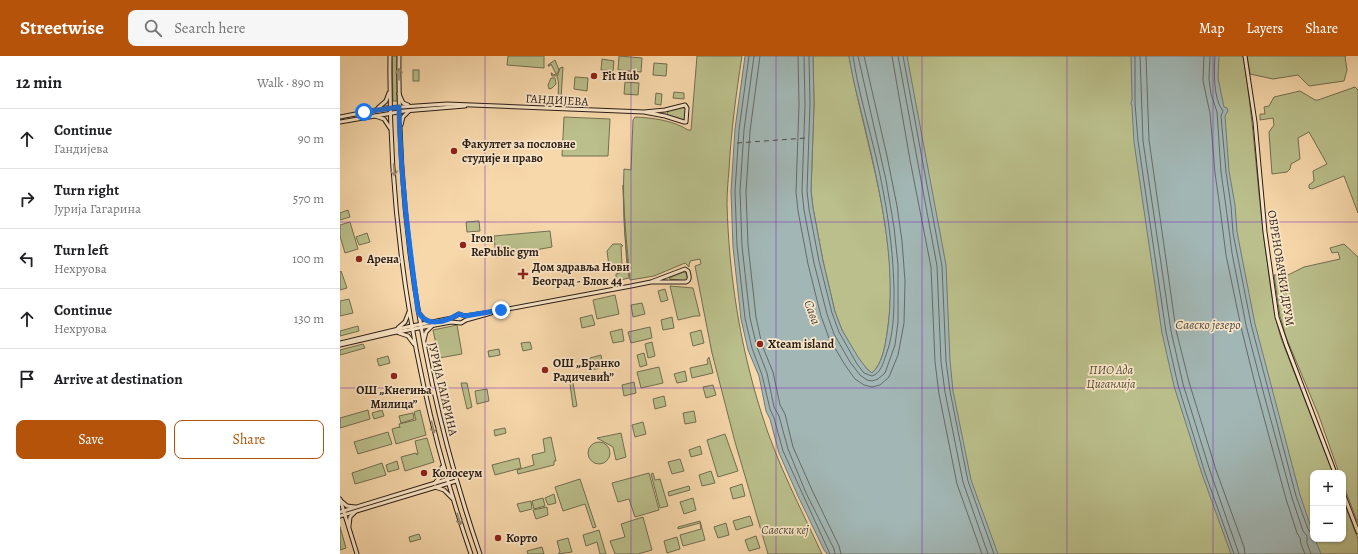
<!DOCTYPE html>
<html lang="en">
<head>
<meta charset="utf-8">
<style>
  :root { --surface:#fff; --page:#f6f6f6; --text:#202124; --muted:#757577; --line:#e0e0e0; --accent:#b45309 }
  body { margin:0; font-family:Alegreya,serif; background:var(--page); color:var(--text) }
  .controls { position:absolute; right:12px; bottom:12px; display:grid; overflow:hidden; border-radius:8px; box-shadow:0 1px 3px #0004 }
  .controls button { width:36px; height:36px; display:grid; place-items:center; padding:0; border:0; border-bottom:1px solid var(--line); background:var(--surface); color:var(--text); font:20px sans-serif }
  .stop { position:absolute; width:12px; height:12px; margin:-9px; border:3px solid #1a73e8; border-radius:50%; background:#fff }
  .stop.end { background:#1a73e8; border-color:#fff; box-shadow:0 1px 4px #0008 }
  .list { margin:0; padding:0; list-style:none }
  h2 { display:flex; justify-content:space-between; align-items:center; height:52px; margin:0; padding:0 16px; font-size:17px }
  h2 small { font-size:13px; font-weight:400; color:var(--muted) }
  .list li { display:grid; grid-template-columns:26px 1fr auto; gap:12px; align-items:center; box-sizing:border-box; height:60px; padding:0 16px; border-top:1px solid var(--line) }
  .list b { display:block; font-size:15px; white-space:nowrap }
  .list p { margin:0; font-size:13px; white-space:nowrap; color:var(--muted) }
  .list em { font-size:13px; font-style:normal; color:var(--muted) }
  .actions { display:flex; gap:8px; padding:12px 16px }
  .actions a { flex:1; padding:9px 0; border:1px solid var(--accent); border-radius:8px; text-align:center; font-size:14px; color:var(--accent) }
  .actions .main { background:var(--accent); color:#fff }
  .icon { flex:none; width:22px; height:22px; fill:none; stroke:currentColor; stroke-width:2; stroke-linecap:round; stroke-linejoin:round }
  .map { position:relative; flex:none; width:1018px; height:498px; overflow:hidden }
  header { display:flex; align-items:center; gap:24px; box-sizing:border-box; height:56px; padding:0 20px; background:var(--accent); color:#fff }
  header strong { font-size:19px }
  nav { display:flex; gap:22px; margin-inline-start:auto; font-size:14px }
  .search { width:280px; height:36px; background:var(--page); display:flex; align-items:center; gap:10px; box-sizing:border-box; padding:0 14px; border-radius:8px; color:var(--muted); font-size:15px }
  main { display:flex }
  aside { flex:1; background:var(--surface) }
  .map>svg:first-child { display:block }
  .green { fill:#babf8b; stroke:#726e50 }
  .water { fill:#a2b7b5; stroke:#727975 }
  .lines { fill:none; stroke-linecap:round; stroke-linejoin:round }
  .shore { stroke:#666a66; stroke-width:1 }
  .ferry { stroke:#4d4b46; stroke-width:1; stroke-dasharray:5 4; stroke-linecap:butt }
  .secondary-casing { stroke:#291d16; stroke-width:5 }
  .secondary { stroke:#fae6c8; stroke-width:3 }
  .oneway { stroke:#9c8c78 }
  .route { stroke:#1a73e8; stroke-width:5 }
  .grid { fill:none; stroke:#7b2cbf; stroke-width:1; stroke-opacity:0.55 }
  .poi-dot { fill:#8f2418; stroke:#fae6c8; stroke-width:1.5 }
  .labels { text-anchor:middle; stroke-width:3.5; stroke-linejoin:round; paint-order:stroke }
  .poi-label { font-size:12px; font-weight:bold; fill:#291d16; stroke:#fae6c8; text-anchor:start }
  .street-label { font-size:12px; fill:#291d16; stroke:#fae6c8 }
  .park-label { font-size:12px; font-style:italic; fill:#544e39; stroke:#fae6c8 }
  .water-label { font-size:13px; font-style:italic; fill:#4d4b46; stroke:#fae6c8 }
</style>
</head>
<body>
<header>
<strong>Streetwise</strong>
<div class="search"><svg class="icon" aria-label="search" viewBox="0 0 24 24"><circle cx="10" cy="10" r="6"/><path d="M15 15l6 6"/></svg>Search here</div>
<nav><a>Map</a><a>Layers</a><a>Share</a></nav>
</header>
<main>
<aside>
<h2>12 min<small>Walk · 890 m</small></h2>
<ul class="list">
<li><svg class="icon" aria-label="ahead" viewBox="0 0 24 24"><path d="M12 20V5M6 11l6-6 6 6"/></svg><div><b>Continue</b><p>Гандијева</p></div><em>90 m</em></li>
<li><svg class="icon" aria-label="right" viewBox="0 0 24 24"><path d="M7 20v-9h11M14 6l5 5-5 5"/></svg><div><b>Turn right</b><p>Јурија Гагарина</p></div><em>570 m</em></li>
<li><svg class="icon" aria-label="left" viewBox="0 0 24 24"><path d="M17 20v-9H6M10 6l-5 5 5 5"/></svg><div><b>Turn left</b><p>Нехруова</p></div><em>100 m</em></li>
<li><svg class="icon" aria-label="ahead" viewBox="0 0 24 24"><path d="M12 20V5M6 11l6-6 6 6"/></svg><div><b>Continue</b><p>Нехруова</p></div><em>130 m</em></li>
<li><svg class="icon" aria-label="arrive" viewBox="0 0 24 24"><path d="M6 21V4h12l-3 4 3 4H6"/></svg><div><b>Arrive at destination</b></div></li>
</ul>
<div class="actions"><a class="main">Save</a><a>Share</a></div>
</aside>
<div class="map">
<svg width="1018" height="498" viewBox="0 0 1018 498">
  <rect width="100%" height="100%" fill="#f7d8ab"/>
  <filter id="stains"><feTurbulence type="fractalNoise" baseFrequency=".005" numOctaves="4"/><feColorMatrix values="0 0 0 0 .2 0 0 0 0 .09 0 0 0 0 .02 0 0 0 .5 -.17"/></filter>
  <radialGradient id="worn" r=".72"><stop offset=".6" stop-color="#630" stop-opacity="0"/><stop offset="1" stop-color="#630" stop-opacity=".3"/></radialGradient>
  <g class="green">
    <polygon points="52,0 57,0 57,45 53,45"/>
    <polygon points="168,0 204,0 204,12 167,9"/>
    <polygon points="279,0 302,2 301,16 278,14"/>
    <path d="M357,0H402C396,38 391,76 389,114C388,125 387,137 387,148C389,220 400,290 422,359C437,407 461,453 482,498H428L395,386L372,297L355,210L361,208L360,203L350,205V207L349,208V211L345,207L314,220L290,224C287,188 282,150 284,113L291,114L293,64L295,61C313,62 332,64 348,74H351Z"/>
    <path d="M473,0H509C525,90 562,185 547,278C545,291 542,308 532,317L527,313L517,301L502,274L495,256L483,205L473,152L471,135L474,48Z"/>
    <path d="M557,0H903C915,70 917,141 928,211C931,235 934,259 941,282L993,417H973V483H1003V444L1018,483V498H639Z"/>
    <polygon points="907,0 1006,0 1005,1 1007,14 1004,25 969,30 958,19 933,23 910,18"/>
    <polygon points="262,3 274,5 273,15 261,14"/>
    <polygon points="215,4 219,14 216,20 212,20 211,17 212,17 213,19 216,18 211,8 210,8 210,10 208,10 208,9"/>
    <polygon points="314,7 327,8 326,20 313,19"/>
    <path d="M223,11L221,43H219C217,35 220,27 217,21L220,12Z"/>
    <rect x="73" y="14" width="6" height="11"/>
    <polygon points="235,21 248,22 247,35 234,33"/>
    <polygon points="211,22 215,22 216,28 212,32 209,33 208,29"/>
    <polygon points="285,26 299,27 298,39 284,38"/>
    <polygon points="1015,31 1018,34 1018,157 1004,120 972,133 969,132 969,129 974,125 973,115 987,108 969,76 958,82 960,103 951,108 950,113 947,116 932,118 929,76 934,69 933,62 920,64 920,58 925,58 924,51 929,50 934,41 960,35 975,44 978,44"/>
    <polygon points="334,36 344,37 344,43 333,42"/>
    <polygon points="316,37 322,38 321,49 315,48"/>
    <polygon points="342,51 346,53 345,64 343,64 327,59 328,55"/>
    <polygon points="224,61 270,63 268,100 222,100"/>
    <polygon points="283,129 285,178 289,222 276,225 276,218 285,215 287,211 284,165"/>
    <polygon points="8,154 10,161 0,164 0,157"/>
    <polygon points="139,165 140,175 127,176 126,166"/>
    <polygon points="10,166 18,193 5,197 0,180 0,169"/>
    <polygon points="210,175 212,191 156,201 154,180"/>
    <polygon points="27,177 30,186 19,189 16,181"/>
    <polygon points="273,188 281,188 283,190 281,190 282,208 284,208 281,213 272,214 272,212 269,210 267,195"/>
    <polygon points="1004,188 1018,201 1018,467 1003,428 1003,417 999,417 979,360 946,281 940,260 934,219 948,219 964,211 1000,203 998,196 992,197 990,192"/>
    <polygon points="1,215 7,232 0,234 0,216"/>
    <path d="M344,216L346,217C347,221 348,223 345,225L330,223L329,222Z"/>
    <polygon points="330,230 353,232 360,260 355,260 338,264"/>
    <polygon points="325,233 328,244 321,246 318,235"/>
    <polygon points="275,239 279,258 257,263 253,244"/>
    <polygon points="9,243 13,257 0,260 0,245"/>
    <polygon points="302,247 305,258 293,261 291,249"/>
    <polygon points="252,259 255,269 242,272 240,262"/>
    <polygon points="332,261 334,272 323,274 321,264"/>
    <polygon points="117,269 122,298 99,302 93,274"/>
    <polygon points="18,270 19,275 0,280 0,275"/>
    <polygon points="310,271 312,282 291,287 288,276"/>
    <polygon points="282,273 284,285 273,287 270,276"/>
    <polygon points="361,274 364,287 353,290 350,277"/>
    <polygon points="190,286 192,293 183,295 181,287"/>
    <polygon points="312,286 315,300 308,302 305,288"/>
    <polygon points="23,288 25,292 0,299 0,294"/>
    <polygon points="159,293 160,299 149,301 148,295"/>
    <polygon points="304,297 307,309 300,311 297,299"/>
    <polygon points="261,299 263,311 252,314 250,302"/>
    <polygon points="48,300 50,307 39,310 37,303"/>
    <polygon points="369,301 373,317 352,322 350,312 368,308 367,304"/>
    <polygon points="319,311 323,327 301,332 297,316"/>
    <polygon points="345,315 347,325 337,327 334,318"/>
    <polygon points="294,326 296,337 284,340 282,329"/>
    <polygon points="121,327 127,327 132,351 127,353"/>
    <polygon points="233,327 237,350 233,351 230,328"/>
    <polygon points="373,329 376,339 366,342 363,331"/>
    <polygon points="147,333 149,345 137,348 135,335"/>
    <polygon points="324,340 326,350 315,353 313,343"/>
    <polygon points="28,354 30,363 0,372 0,362"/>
    <polygon points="42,354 44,360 34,363 32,357"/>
    <polygon points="80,354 86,379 56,388 52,373 59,371 60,372 59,368 76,364 74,356"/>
    <polygon points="354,355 356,366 345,368 343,357"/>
    <polygon points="73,357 74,363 61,367 59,360"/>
    <polygon points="303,366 306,378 295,381 292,369"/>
    <polygon points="165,372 166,377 155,380 154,374"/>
    <polygon points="48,376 52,388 18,398 14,386"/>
    <polygon points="281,377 286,401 276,404 273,391 257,382"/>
    <polygon points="385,378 398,415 378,421 367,384"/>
    <polygon points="211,381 216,405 214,405 214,409 178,418 177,414 194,409 192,399 205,396 203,383"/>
    <polygon points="87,382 94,406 65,415 61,401 76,397 77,399 78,398 75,385"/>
    <circle cx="259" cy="397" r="11"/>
    <polygon points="360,390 362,398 351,401 349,394"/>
    <polygon points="179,402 181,412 155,419 152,409"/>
    <polygon points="340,403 344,415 332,418 328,406"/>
    <polygon points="57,405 59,413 48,416 46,409"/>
    <polygon points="42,407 46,419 15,428 12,417"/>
    <polygon points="371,415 375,427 362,430 359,419"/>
    <polygon points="309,417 319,454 295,461 289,443 278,446 272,427"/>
    <polygon points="313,417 315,424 320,423 328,450 320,452 311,418"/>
    <polygon points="240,423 256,471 253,472 245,448 223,455 215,431"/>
    <polygon points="402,428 405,440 393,443 390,432"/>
    <polygon points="349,430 350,434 329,440 328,436"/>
    <polygon points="214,438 216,447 208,449 205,442"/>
    <polygon points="203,442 205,450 194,453 192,445"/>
    <polygon points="353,442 356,454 344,458 340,446"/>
    <polygon points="191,445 192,453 180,456 177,448"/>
    <polygon points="207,451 208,459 196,463 193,454"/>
    <polygon points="410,460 413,469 396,474 393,465"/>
    <polygon points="303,461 312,494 298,498 275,498 270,485 285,481 281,468"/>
    <polygon points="360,465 365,484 343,490 340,479 361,473 360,467 338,473 338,471"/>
    <polygon points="386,467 389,479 378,482 374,471"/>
    <polygon points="0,471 6,492 0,494"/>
    <polygon points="259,474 266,498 260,498 257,486 246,490 243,479"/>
    <polygon points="79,478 81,483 70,486 69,481"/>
    <polygon points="416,480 420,492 409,495 405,484"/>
    <polygon points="337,481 340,493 327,497 324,485"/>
    <polygon points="228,482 232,496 218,498 220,496 217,485"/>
    <polygon points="202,491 204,498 188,498 187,495"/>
  </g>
  <g class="water">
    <path d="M405,0H473L474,48L471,135L473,152L483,205L495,256L502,274L518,301L527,313L532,317C542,309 545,290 547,278C557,214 542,143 527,80C521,53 513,27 509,0H567L606,209L610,305L613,335L631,424L658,498H487L484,494L458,440L439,397L430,363L426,355L419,320L408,294L401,263L393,191L391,135L395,73Z"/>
    <polygon points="791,0 879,0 878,22 884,51 887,52 888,55 885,60 889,115 895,149 897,176 915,268 960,439 973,477 973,483 975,483 981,498 891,498 862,418 834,330 822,277 794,86 792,51 791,47 792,43"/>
  </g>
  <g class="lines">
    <g class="shore">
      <polyline points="409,0 399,74 395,135 397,190 405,262 412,292 422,319 430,353 434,362 443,395 490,498"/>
      <polyline points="414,0 404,74 400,135 402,190 410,262 417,291 427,317 434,351 439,360 448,393 466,437 494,493 495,498"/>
      <polyline points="420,0 410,75 406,136 408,189 416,261 422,289 433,316 440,349 445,358 453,391 472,434 499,490 501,498"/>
      <polyline points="458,0 459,48 456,136 458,155 468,208 481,260 489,282 505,309 515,323 524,329 532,331 540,329 549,321 558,299 564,267 565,225 562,185 557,150 547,100 524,0"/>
      <polyline points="464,0 465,48 462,135 464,154 474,207 487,258 494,278 510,306 520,319 527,324 532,325 538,323 545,317 555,289 558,266 558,209 554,171 546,124 518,0"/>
      <path d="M469,0L470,48L467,135L469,153L479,205L492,257L499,276L517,308L524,317L532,320C541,317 543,307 546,299C554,278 554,255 554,233C553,188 546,144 536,101C528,67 518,34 513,0"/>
      <polyline points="552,0 570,104 591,211 595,306 599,338 617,428 642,498"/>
      <polyline points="558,0 597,210 601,306 605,336 623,426 648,498"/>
      <polyline points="563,0 602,210 606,305 610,335 628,425 654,498"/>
      <polyline points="795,0 795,47 798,85 826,276 838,329 865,417 894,498"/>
      <polyline points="800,0 803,85 831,275 843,328 870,415 899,498"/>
      <polyline points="806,0 809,84 836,274 849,326 876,414 904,491 905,498"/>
      <polyline points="864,0 863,24 866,39 870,57 875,117 880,152 886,199 901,271 917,336 946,443 957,477 960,482 961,488 965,498"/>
      <polyline points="870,0 869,23 871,38 877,56 881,116 886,151 892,197 906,269 923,335 952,442 963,475 967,480 967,487 971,498"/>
      <path d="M875,0C874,15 873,43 883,55L881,60L886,116L891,150L893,177L911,268L956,440L968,473L970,476H973"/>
    </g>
    <polyline class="ferry" points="397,87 466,82"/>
    <defs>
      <g id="secondary">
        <path d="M50,0C48,169 76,338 131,498"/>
        <path d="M59,0C57,169 85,338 140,498"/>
        <polyline points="905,0 915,66 925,176 937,261 946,288 995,417"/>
        <polyline points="59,38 63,47 68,49"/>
        <polyline points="38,52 46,45 49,37"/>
        <polyline points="35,60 44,63 50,72"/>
        <polyline points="0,61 46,52 107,48 304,56 325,54 345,49 347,52 346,66 344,66 325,60 304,56"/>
        <polyline points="0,66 64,55 125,50"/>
        <polyline points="61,69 63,61 69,55"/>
        <polyline points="79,257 84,263 90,266"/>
        <polyline points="58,272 65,266 69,256"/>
        <polyline points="59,277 68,280 74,288"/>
        <polyline points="84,284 86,276 92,270"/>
        <path d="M0,287L67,271L112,262L119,258L125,260L152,256L291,230L311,226L345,213L348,215C349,219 351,224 346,226H311"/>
        <polyline points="0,289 52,277 111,266 121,267 126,264 151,257"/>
        <polyline points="95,427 100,421 102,411"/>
        <polyline points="95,431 104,434 112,442"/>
        <polyline points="1003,437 1018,476"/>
        <polyline points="0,443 17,498"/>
        <polyline points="1,445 7,450 15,451"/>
        <polyline points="0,456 115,421"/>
        <polyline points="0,460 116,425"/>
        <polyline points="9,470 10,461 15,456"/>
      </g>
    </defs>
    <use href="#secondary" class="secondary-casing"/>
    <use href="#secondary" class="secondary"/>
  </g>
  <defs><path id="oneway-shaft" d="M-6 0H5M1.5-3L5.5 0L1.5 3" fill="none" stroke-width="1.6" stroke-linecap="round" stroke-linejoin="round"/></defs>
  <g class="oneway">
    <use href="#oneway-shaft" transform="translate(59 18) rotate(-90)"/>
    <use href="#oneway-shaft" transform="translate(54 114) rotate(86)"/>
    <use href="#oneway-shaft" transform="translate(93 371) rotate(76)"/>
    <use href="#oneway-shaft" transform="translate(119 463) rotate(72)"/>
  </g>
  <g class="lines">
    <path class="route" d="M24,56L59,51C60,119 69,187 78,255C86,273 107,265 119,258L125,260L161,254"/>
  </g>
  <path class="grid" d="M145,0V498M291,0V498M436,0V498M582,0V498M727,0V498M873,0V498M0,166H1018M0,332H1018"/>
  <g class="poi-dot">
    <circle cx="254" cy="20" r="4"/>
    <circle cx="114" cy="95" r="4"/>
    <circle cx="123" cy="189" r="4"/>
    <circle cx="19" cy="203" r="4"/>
    <path d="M181 212h4v4h4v4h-4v4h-4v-4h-4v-4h4z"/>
    <circle cx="420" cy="288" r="4"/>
    <circle cx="205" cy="314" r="4"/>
    <circle cx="54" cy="320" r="4"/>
    <circle cx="84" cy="417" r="4"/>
    <circle cx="158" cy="482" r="4"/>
  </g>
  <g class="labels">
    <g class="poi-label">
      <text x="262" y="24">Fit Hub</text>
      <text x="122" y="92">Факултет за пословне<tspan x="122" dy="14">студије и право</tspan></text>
      <text x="131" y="186">Iron<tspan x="131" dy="14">RePublic gym</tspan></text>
      <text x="27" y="207">Арена</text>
      <text x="192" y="215">Дом здравља Нови<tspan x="192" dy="14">Београд - Блок 44</tspan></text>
      <text x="428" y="292">Xteam island</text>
      <text x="213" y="311">ОШ „Бранко<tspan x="213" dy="14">Радичевић”</tspan></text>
      <text x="54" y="338" text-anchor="middle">ОШ „Кнегиња<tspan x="54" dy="14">Милица”</tspan></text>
      <text x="92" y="421">Колосеум</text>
      <text x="166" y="486">Корто</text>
    </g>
    <g class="street-label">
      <text transform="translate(217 44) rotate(3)" y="4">ГАНДИЈЕВА</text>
      <text transform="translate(941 212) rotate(81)" y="4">ОБРЕНОВАЧКИ ДРУМ</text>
      <text transform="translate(103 333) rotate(77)" y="4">ЈУРИЈА ГАГАРИНА</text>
    </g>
    <g class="park-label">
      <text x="771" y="318">ПИО Ада<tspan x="771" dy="14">Циганлија</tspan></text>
      <text x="445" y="478">Савски кеј</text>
    </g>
    <g class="water-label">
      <text transform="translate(473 256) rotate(70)" y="5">Сава</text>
      <text x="868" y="273">Савско језеро</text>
    </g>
  </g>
  <rect width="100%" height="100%" filter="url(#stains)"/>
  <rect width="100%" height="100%" fill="url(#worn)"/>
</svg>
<div class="controls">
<button>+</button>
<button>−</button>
</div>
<div class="stop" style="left:24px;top:56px"></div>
<div class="stop end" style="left:161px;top:254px"></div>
</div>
</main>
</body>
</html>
